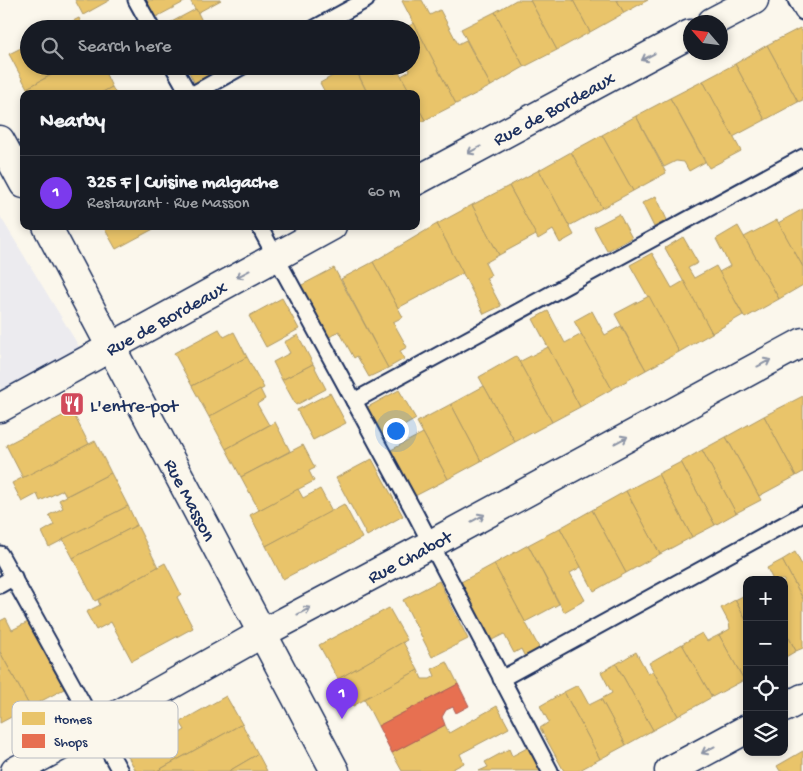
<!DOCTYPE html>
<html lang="en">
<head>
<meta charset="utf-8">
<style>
  :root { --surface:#171b24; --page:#242831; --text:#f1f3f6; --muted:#9ea1a6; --line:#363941; --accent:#7c3aed }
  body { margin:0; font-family:"Gochi Hand",sans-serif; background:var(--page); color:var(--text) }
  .controls { position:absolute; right:15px; bottom:15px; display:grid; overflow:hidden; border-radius:10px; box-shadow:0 2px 8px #0003 }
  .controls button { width:45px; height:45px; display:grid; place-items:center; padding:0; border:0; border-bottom:1px solid var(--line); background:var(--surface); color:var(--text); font:25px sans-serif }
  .compass { position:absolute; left:683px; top:15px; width:45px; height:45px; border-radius:50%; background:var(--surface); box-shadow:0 2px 8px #0003; rotate:298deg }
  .you { position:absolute; left:395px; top:430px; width:18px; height:18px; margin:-12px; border:4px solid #fff; border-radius:50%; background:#1a73e8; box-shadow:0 0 0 8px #1a73e833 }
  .badge { display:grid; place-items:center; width:32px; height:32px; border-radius:50%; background:var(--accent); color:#fff; font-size:16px; font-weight:700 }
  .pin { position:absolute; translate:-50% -41px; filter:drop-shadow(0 1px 2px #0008) }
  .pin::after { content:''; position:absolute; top:26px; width:18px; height:15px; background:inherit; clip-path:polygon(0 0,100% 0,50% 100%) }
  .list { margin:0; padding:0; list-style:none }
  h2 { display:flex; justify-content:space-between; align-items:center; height:65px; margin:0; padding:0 20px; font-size:21px }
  h2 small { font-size:16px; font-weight:400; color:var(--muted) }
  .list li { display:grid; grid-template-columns:32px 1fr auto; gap:15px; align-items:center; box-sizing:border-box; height:75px; padding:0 20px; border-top:1px solid var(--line) }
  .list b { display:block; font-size:19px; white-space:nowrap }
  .list p { margin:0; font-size:16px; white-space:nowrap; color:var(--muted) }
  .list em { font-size:16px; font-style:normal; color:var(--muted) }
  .icon { flex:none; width:28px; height:28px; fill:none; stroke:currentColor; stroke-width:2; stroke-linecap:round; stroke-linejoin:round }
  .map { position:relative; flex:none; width:803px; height:771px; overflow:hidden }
  .search { position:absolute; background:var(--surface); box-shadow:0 2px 8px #0003; left:20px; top:20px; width:400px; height:55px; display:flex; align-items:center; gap:12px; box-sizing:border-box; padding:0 18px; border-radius:28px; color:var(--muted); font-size:19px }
  .panel { position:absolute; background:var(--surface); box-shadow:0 2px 8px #0003; left:20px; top:90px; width:400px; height:140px; border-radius:10px }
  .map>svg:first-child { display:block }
  .built { fill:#ecebef }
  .homes { fill:#e9c46a; stroke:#ab9766 }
  .shops { fill:#e76f51; stroke:#aa5c55 }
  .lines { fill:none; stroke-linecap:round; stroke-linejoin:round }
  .lane-casing { stroke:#1b2f5e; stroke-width:19 }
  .street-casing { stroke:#1b2f5e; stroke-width:31 }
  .lane { stroke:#fbf7ec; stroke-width:15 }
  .street { stroke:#fbf7ec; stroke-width:28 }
  .oneway { stroke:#8b93a5 }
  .labels { text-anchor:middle; stroke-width:5; stroke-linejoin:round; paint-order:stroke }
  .street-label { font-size:19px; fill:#1b2f5e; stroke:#fbf7ec }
  .poi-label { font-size:19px; fill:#1b2f5e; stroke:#fbf7ec; text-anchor:start }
  .key { fill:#fbf7ec; stroke:#b8bbc1; stroke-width:1 }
  .key-label { font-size:14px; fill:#1b2f5e }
</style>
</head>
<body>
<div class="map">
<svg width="803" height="771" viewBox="0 0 803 771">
  <rect width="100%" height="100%" fill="#fbf7ec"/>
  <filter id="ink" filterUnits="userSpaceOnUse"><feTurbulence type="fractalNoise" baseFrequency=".02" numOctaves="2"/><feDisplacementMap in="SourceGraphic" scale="10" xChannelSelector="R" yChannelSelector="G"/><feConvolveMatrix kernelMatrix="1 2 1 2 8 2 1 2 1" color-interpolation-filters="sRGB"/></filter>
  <g filter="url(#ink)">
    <polygon class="built" points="0,216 86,358 0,407"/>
    <g class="homes">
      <polygon points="75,0 110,0 83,15"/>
      <polygon points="146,0 188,0 156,17"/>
      <polygon points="190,0 221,0 197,13"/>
      <polygon points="404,0 422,0 430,15 440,10 458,44 466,40 491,86 456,104 402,1"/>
      <polygon points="516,0 530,0 557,50 524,67 495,12"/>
      <polygon points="530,0 573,0 590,32 557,50"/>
      <polygon points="573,0 617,0 624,13 590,32"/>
      <polygon points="617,0 648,0 624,13"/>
      <polygon points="196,9 206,29 166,29 164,26"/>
      <polygon points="495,12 524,67 491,86 461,29"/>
      <polygon points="79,18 84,29 57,29"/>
      <polygon points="414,23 456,104 425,120 416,104 416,94 411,94 401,76 410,71 407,66 411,66 411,29 404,29"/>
      <polygon points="800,28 803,33 803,100 798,102 767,45"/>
      <polygon points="29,44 29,66 68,66 27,88 9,54"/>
      <polygon points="767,45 798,102 765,120 735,64"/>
      <polygon points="735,64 765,120 733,137 703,81"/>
      <polygon points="68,66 102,66 112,87 99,94 30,94 27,88"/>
      <polygon points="186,66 227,66 228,69 196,86"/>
      <polygon points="350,66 354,66 368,94 326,94 320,83"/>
      <polygon points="354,66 372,66 374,71 383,66 396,66 411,94 368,94"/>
      <polygon points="703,81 741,151 709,168 670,98"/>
      <polygon points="112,87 116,94 99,94"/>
      <polygon points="670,98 705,162 689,171 684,162 676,161 664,167 636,116"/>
      <polygon points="416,104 425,120 416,124"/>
      <polygon points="636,116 666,173 633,191 602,135"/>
      <polygon points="602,135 633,191 602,208 571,152"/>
      <polygon points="571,152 602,208 569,226 539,170"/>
      <polygon points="539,170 574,235 560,243 553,230 538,239 509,186"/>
      <polygon points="509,186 536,235 499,255 472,205"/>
      <polygon points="656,196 667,220 654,227 642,203"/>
      <polygon points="472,205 499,255 485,263 491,275 486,278 501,306 484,314 437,224"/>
      <polygon points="803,209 803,267 778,223"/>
      <polygon points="619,214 632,238 607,251 594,227"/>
      <polygon points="777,220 803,267 803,285 779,299 744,237"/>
      <polygon points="437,224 463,273 398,308 373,262"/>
      <polygon points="103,226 159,226 116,249"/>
      <polygon points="738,226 779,299 745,318 719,272 730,266 716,239"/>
      <polygon points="683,237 698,263 688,268 694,278 716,266 743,315 712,333 665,248"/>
      <polygon points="652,253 672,288 684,281 712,333 679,352 630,265"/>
      <polygon points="373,262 403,317 393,322 407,347 400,351 404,359 388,368 341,279"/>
      <polygon points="334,268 388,368 369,377 357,356 354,358 339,331 328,338 300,286"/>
      <polygon points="649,296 679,352 646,370 615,314"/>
      <polygon points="282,298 299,329 266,347 249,316"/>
      <polygon points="548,311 565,343 582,334 612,389 580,407 533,319"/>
      <polygon points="592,311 605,335 621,326 646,370 612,389 574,321"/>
      <polygon points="219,329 224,337 234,332 247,357 192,386 174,353"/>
      <polygon points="298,335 313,364 282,380 273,362 290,353 284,342"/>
      <polygon points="548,347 580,407 552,422 519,362"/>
      <polygon points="516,356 552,422 515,442 479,377"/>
      <polygon points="247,357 264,388 209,417 192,386"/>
      <polygon points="313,364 326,389 296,405 282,380"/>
      <polygon points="484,386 515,442 481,461 451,404"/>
      <polygon points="260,389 265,399 257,404 269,425 226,449 209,417"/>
      <polygon points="399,390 416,419 383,438 366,408"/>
      <polygon points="330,393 346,423 313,440 297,410"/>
      <polygon points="803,396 803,472 796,476 764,416"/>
      <polygon points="451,404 481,461 448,479 417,422"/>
      <polygon points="72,411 89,444 23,478 6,445"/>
      <polygon points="764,416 796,476 759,496 726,437"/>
      <polygon points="275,422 290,451 241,477 226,449"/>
      <polygon points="423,433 448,479 415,496 391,450"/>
      <polygon points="726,437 761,500 736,513 702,450"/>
      <polygon points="95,441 111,473 66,496 63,490 40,501 37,494 22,502 12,483"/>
      <polygon points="303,445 315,468 309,471 314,481 259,510 241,477"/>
      <polygon points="702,450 736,513 715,525 681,462"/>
      <polygon points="372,459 403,516 367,536 336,478"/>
      <polygon points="681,462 715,525 692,537 658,474"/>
      <polygon points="111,473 128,506 49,547 42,532 54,525 49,515 63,508 59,500"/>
      <polygon points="658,474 692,537 660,554 626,491"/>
      <polygon points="298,489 303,498 320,489 332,511 266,546 250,515"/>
      <polygon points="626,491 660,554 626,573 592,510"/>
      <polygon points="344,504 362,538 283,579 266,546"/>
      <polygon points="128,506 137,525 73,558 63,539"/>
      <polygon points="592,510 626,573 594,591 560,528"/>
      <polygon points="137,525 158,567 95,601 73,558"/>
      <polygon points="560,528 581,567 570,573 585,600 564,612 528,545"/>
      <polygon points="528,545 559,604 525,622 494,564"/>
      <polygon points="795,552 803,567 803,599 782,560"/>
      <polygon points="782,560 803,599 803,648 796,651 784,629 784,580 773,580 767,568"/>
      <polygon points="165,563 181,594 177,597 193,628 132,661 111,622 96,630 86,612 100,605 98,600"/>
      <polygon points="494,564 542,653 527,661 521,649 514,653 504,634 492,640 461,582"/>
      <polygon points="439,581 468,639 432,657 403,600"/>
      <polygon points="747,594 747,622 735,600"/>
      <polygon points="735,600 747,622 747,678 744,680 719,635 730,629 729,623 721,608"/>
      <polygon points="389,608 407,640 338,679 319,645"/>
      <polygon points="6,618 12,630 28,622 64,689 30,707 0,652 0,621"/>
      <polygon points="784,629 796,651 784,658"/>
      <polygon points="702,633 707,641 719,635 744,680 712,697 682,644"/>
      <polygon points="403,642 418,670 353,706 338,679"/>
      <polygon points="682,644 712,697 678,716 649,663"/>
      <polygon points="0,652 30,707 0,723"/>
      <polygon points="636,652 648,674 653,671 678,716 653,730 616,664"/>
      <polygon points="447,662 458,684 378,726 364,699 418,670 422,679 430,679 435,676 432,669"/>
      <polygon points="616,664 653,730 626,745 601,699 612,693 601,672"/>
      <polygon points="578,685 589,705 601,699 626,745 600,759 564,692"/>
      <polygon points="564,692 600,759 578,771 564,771 540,728 549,722 540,706"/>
      <polygon points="226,696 242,724 157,771 136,771 125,751 156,734 161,743 185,730 180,722"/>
      <polygon points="497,706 509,728 460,754 464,763 449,771 402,771 392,753 445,725 449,733"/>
      <polygon points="242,724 258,754 229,771 157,771"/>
      <polygon points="529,747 542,771 479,771 488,767 485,762 509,749 512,756"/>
      <polygon points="803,751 803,771 780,771 777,766"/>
      <polygon points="258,754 267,771 229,771"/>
    </g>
    <polygon class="shops" points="458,684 469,706 456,713 453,707 446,710 442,717 445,725 392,753 378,726"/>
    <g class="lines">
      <defs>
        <g id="lane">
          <polyline points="136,0 152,29"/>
          <polyline points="796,0 803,12"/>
          <polyline points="313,29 366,0"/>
          <polyline points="173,66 189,94"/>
          <polyline points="193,94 243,66"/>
          <polyline points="259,226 416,515 550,771"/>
          <polyline points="354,401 803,157"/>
          <polyline points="0,554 120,771"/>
          <polyline points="0,585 14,577"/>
          <polyline points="501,679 803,514"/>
        </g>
        <g id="street">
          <polyline points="712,22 754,0"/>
          <polyline points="0,140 24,184"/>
          <path id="s1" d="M416,181L690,34"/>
          <path id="s2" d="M47,226L335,771"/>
          <path id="s3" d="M0,408L332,226"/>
          <polyline points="784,708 803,698"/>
          <path id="s4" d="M15,771L96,727L261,634L431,544L803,342"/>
          <polyline points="669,771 747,729"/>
        </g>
      </defs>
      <use href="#lane" class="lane-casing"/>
      <use href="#street" class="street-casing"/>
      <use href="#lane" class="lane"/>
      <use href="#street" class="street"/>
    </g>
    <defs><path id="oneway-shaft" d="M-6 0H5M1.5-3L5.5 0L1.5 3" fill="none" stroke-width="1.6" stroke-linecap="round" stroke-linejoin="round" transform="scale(1.25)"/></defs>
    <g class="oneway">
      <use href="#oneway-shaft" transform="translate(648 57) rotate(152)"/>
      <use href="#oneway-shaft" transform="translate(474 150) rotate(152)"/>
      <use href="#oneway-shaft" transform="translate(243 274) rotate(152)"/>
      <use href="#oneway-shaft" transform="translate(764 363) rotate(-28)"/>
      <use href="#oneway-shaft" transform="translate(621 440) rotate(-28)"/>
      <use href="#oneway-shaft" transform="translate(478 518) rotate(-28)"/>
      <use href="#oneway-shaft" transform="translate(304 611) rotate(-28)"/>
      <use href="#oneway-shaft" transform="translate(708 750) rotate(152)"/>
    </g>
  </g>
  <defs>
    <symbol id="restaurant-square" viewBox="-11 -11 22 22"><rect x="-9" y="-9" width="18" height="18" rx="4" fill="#d1495b" stroke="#fbf7ec"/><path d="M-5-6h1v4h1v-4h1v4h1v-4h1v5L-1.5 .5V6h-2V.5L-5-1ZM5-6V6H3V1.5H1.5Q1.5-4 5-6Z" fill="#fff"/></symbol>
  </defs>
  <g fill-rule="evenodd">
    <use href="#restaurant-square" x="58" y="390" width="28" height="28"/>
  </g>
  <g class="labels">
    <g class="street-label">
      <text dy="7" stroke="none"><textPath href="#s1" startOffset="156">Rue de Bordeaux</textPath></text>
      <text dy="7" stroke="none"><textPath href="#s3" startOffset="189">Rue de Bordeaux</textPath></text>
      <text dy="7" stroke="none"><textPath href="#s2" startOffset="309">Rue Masson</textPath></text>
      <text dy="7" stroke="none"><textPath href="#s4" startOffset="449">Rue Chabot</textPath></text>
    </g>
    <g class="poi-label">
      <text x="90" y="411">L'entre-pot</text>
    </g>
  </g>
  <rect x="12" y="701" width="166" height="57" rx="8" class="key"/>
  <rect x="22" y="712" width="23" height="13" fill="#e9c46a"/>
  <rect x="22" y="734" width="23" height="14" fill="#e76f51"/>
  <g class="key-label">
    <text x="54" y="723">Homes</text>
    <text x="54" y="746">Shops</text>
  </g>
</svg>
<div class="controls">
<button>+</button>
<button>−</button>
<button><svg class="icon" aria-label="locate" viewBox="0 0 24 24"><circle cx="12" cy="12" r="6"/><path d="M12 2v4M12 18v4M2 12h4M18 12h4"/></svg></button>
<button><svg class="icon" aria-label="layers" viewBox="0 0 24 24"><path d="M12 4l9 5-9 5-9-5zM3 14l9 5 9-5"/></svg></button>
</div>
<svg class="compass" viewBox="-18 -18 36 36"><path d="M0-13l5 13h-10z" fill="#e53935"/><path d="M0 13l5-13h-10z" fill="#9ea1a6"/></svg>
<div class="you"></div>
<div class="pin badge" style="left:342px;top:719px">1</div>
<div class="search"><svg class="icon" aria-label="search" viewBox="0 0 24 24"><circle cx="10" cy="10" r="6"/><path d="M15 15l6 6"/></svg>Search here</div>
<section class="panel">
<h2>Nearby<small></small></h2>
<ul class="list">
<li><span class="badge">1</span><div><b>325 F | Cuisine malgache</b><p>Restaurant · Rue Masson</p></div><em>60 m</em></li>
</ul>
</section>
</div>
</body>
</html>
